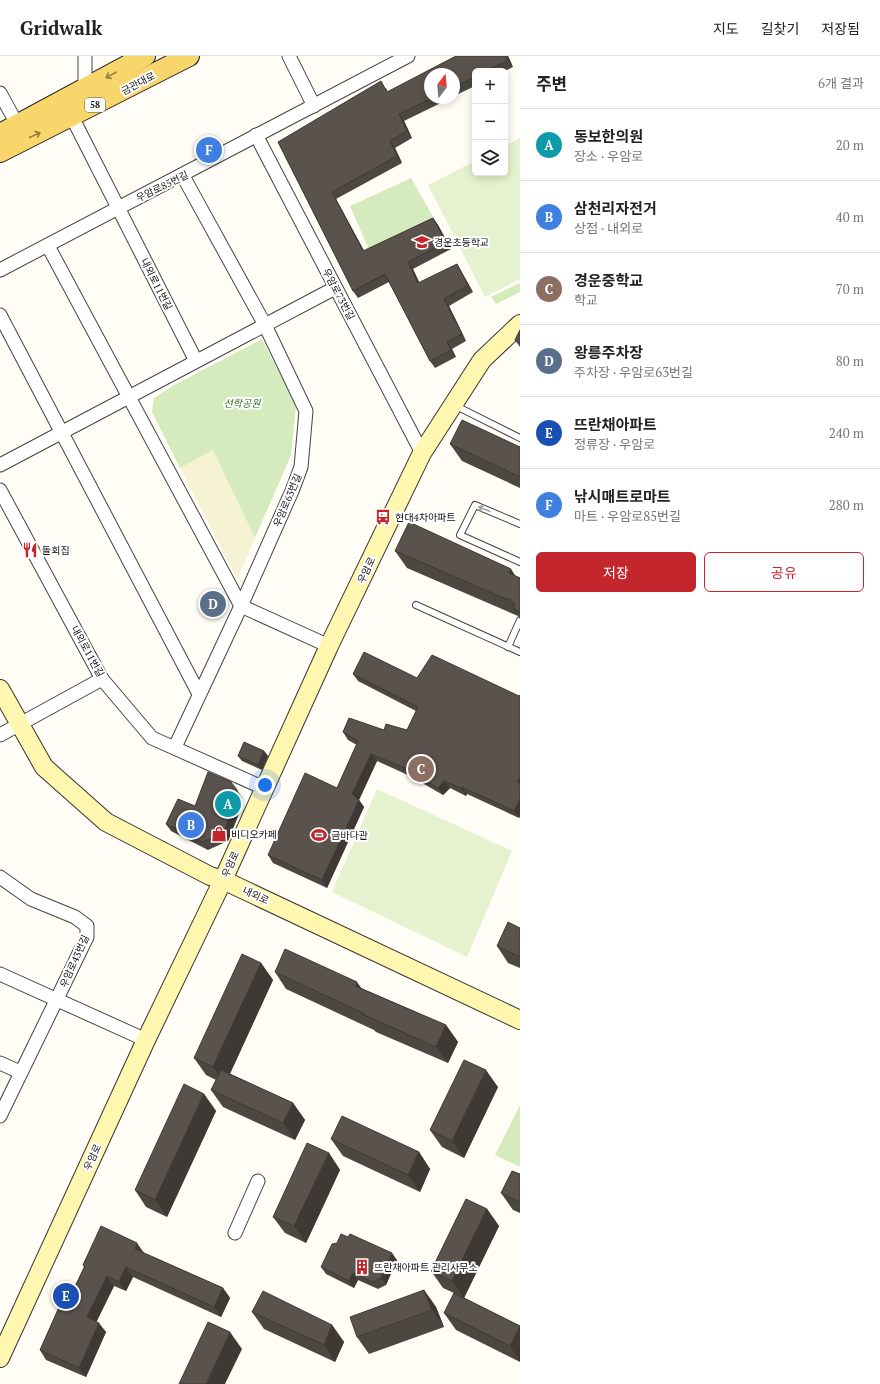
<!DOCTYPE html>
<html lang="ko">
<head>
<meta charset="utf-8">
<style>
  :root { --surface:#fff; --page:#f2f2f2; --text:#222; --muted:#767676; --line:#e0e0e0; --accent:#c4262e }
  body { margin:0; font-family:"PT Serif","Noto Sans KR",serif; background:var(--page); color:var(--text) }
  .controls { position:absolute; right:12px; top:12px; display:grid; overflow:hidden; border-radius:6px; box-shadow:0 2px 10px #0003 }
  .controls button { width:36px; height:36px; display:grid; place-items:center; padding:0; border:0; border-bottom:1px solid var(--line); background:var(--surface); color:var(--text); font:20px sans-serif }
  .compass { position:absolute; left:424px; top:12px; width:36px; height:36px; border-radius:50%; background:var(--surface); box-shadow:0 2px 10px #0003; rotate:16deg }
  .you { position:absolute; left:265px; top:729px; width:14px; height:14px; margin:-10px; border:3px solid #fff; border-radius:50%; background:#1a73e8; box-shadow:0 0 0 6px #1a73e833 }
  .badge { display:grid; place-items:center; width:26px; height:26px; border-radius:50%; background:var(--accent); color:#fff; font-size:13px; font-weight:700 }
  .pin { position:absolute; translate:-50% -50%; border:2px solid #fff; box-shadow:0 1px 4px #0006 }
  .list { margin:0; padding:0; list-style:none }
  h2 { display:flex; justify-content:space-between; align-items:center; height:52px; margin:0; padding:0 16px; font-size:17px }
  h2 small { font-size:13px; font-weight:400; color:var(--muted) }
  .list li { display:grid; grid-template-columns:26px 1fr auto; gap:12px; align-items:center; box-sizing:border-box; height:72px; padding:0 16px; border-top:1px solid var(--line) }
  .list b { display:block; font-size:15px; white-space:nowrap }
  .list p { margin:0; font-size:13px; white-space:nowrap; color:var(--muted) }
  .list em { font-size:13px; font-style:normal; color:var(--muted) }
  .actions { display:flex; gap:8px; padding:12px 16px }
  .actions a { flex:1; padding:9px 0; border:1px solid var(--accent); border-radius:6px; text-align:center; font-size:14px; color:var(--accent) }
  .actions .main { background:var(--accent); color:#fff }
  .icon { flex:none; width:22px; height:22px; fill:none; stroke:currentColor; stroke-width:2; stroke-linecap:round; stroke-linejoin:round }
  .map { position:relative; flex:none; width:520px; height:1328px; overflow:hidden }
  header { display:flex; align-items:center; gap:24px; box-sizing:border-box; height:56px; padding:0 20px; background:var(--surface); border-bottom:1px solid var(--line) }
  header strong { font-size:19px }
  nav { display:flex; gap:22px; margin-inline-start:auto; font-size:14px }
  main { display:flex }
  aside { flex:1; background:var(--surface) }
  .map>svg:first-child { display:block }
  .farmland { fill:#f6f3d4 }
  .green { fill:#d5ebbd }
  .pitch { fill:#e6f2cf }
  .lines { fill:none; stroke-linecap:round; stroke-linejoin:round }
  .lane-casing { stroke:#444; stroke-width:8 }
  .street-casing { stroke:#444; stroke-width:15 }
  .secondary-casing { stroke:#333; stroke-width:20 }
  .primary-casing { stroke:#222; stroke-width:22 }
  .lane { stroke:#fff; stroke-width:6 }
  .street { stroke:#fff; stroke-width:13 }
  .secondary { stroke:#fff6b0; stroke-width:18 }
  .primary { stroke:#f9d66b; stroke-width:20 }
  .wall { fill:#4d4742 }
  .shaded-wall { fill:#3f3936 }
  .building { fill:#5a524d; stroke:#3f3936 }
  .oneway { stroke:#917d42 }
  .oneway2 { stroke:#a0a0a0 }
  .labels { text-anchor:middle; stroke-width:4; stroke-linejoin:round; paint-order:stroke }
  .shield { fill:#fff; stroke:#585858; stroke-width:1 }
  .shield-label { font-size:9px; font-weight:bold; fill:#111 }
  .street-label { font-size:10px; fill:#111; stroke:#fff }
  .poi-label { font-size:10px; fill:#111; stroke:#fff; text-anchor:start }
  .park-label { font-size:10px; font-style:italic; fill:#2f6b1f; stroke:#fff }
</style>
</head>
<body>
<header>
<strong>Gridwalk</strong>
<nav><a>지도</a><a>길찾기</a><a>저장됨</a></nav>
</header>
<main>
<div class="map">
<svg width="520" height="1328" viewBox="0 0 520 1328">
  <rect width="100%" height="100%" fill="#fffdf5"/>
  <polygon class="farmland" points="213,393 255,482 237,523 180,412"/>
  <g class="green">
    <polygon points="411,122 436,166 371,198 350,150"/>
    <polygon points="520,227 520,236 496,248 491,241"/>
    <polygon points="262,283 296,350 291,399 255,482 213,394 180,412 152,356 154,342 176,328"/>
    <polygon points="520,1049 520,1111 495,1099"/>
  </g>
  <g class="pitch">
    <polygon points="520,82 520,223 485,241 428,129 475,105 475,117 505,117 505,90"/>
    <polygon points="377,733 512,795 467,901 332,836"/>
  </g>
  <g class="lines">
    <defs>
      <g id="lane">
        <polyline points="454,349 520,382"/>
        <polyline points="520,468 475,449 460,479 520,506"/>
        <polyline points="416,549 520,596"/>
        <polyline points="508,591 520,564"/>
      </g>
      <g id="street">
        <polyline points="85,0 85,33"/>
        <polyline points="289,0 314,50"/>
        <polyline points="0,37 17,68"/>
        <polyline points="72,61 196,305"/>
        <polyline points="256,79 422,397"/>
        <polyline points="48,190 241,550 329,590"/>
        <polyline points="0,214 408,0"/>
        <polyline points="0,259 199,638"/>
        <polyline points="0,409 335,232"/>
        <polyline points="0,434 102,623 152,682 264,732"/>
        <polyline points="0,679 102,623"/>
        <polyline points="175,691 241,550 292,435 301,411 306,355 265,269 183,120"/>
        <polyline points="0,821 31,843 75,861 87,870 87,881 0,1060"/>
        <polyline points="0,918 146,984"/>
        <polyline points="0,1007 20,1016"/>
        <polyline points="235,1177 258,1125"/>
      </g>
      <g id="secondary">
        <polyline points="0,633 44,711 106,766 210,820 223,824 520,964"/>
        <polyline points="0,1302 146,984 223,824 329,590 422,397 482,304 520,268"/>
      </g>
      <g id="primary">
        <polyline points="0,78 145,0"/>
        <polyline points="0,96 189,0"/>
      </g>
    </defs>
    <use href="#lane" class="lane-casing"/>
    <use href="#street" class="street-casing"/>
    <use href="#secondary" class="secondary-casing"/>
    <use href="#primary" class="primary-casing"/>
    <use href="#lane" class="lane"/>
    <use href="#street" class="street"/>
    <use href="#secondary" class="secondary"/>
    <use href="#primary" class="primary"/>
  </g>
  <g class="wall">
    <polygon points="508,0 513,11 505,15 475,15 475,30 454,40 454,18 430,42 451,42 404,65 412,82 395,92 402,107 336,143 364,195 433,162 438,169 451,193 413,213 419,227 457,208 473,236 449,250 466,285 452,293 456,301 435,312 430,305 389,226 358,242 353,235 278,86 386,32 388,36"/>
    <polygon points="520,274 520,291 515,284"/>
    <polygon points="450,388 520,391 520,432 462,405"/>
    <polygon points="395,495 516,520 520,522 520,563 518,560 407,512"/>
    <polygon points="353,618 417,622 519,640 520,639 520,760 519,762 467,738 466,740 450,732 443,739 410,720 377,705 359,744 364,751 327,832 273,807 268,799 337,732 357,689 348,684 343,676 384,674 407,674 416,655 358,625"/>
    <polygon points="264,695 268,700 262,714 242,705 238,700"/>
    <polygon points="242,742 240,755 228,785 208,794 171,775 166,768 195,750"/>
    <polygon points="520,872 520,912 508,907 497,890"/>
    <polygon points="261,907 273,924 230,1018 293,1047 305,1064 295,1084 223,1051 211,1034 216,1024 206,1019 194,1002"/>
    <polygon points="275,916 361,932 446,969 458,986 448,1007 376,976 374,974 286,933"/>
    <polygon points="498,1031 464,1102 442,1091 430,1074"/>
    <polygon points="204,1038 216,1055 167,1161 146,1151 135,1134"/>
    <polygon points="331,1083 419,1096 430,1113 420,1136 343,1100"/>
    <polygon points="329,1097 340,1114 306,1187 285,1177 273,1161"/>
    <polygon points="520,1118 520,1157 513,1154 501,1137"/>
    <polygon points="487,1153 499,1170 464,1242 520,1270 520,1306 456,1274 444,1257 454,1237 443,1232 431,1215"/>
    <polygon points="144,1197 223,1232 230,1242 221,1261 133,1221 126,1235 114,1230 96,1266 106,1276 86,1321 46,1304 40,1294 65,1251 84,1211 83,1209"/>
    <polygon points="397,1204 386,1229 378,1233 358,1224 354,1232 326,1218 321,1211"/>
    <polygon points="424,1234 436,1251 444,1271 369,1298 357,1281"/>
    <polygon points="252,1256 332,1269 344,1286 335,1306 264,1273"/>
  </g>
  <g class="shaded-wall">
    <polygon points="506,0 508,0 513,11 508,4"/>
    <polygon points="399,58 404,65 412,82 407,75"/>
    <polygon points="390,85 395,92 402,107 397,100"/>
    <polygon points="332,136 336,143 368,202 363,195"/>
    <polygon points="433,162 438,169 451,193 446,186"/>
    <polygon points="408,206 413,213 423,234 418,227"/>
    <polygon points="457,208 473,236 468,229"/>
    <polygon points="444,243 449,250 466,285 462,278"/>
    <polygon points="447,286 452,293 456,301 451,294"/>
    <polygon points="511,513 520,527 509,517"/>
    <polygon points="264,695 268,700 262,714 258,709"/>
    <polygon points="371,698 377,705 358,746 352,738"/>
    <polygon points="520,722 520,730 517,726"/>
    <polygon points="444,725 450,732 443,739 438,732"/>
    <polygon points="462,731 467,738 466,740 461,732"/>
    <polygon points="237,734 242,742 240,755 228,785 223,778"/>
    <polygon points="520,743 520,760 519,762 514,755"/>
    <polygon points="359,744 364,751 327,832 322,824"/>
    <polygon points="261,907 273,924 225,1028 213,1011"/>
    <polygon points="357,926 369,943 355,930"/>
    <polygon points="446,969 458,986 448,1007 436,991"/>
    <polygon points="486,1014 498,1031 464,1102 452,1085"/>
    <polygon points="204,1038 216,1055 167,1161 155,1144"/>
    <polygon points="293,1047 305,1064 295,1084 283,1067"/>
    <polygon points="419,1096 430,1113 420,1136 408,1119"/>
    <polygon points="329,1097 340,1114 306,1187 294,1170"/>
    <polygon points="487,1153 499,1170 464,1242 452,1225"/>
    <polygon points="137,1187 144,1197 135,1193"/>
    <polygon points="392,1197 397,1204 386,1229 381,1222"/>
    <polygon points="126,1211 133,1221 126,1235 119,1226"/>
    <polygon points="353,1217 358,1224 354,1232 349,1225"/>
    <polygon points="107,1220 114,1230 94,1271 87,1261"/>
    <polygon points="223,1232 230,1242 221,1261 214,1251"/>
    <polygon points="424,1234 436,1251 444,1271 432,1254"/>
    <polygon points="99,1267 106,1276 86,1321 79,1312"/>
    <polygon points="332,1269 344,1286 335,1306 324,1289"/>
    <polygon points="520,1270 520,1305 510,1290"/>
    <polygon points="230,1276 242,1293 225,1328 206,1328"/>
  </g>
  <g class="building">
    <polygon points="456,0 506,0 508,4 486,15 475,15 475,21 454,31 454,18 430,18 430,42 432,42 399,58 407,75 390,85 397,100 332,136 363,195 433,162 446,186 408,206 418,227 457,208 468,229 444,243 462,278 447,286 451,294 430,305 385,218 353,235 278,86 381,25 387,36"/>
    <polygon points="520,274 520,287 515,284"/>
    <polygon points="462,364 520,391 520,421 450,388"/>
    <polygon points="409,466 511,513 509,517 520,522 520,556 513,552 515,548 510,543 506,543 395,495"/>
    <polygon points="364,596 417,622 432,599 519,640 520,639 520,722 517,726 520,728 520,743 514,755 462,731 461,732 444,725 438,732 405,712 371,698 352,738 359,744 322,824 268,799 305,717 337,732 358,685 343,676 349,662 384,674 386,668 407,674 418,651 353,618"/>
    <polygon points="244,686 264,695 258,709 238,700"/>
    <polygon points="208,716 231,726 237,734 235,748 223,778 202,786 166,768 178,743 195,750"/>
    <polygon points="508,866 520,872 520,901 497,890"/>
    <polygon points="285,893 357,926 355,930 446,969 436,991 364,959 365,958 275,916"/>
    <polygon points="242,898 261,907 213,1011 194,1002"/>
    <polygon points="464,1004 486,1014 452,1085 430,1074"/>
    <polygon points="221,1014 293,1047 283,1067 211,1034"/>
    <polygon points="184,1028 204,1038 155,1144 135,1134"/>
    <polygon points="342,1060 419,1096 408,1119 331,1083"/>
    <polygon points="307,1087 329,1097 294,1170 273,1161"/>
    <polygon points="512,1115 520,1118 520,1146 501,1137"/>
    <polygon points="466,1143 487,1153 452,1225 431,1215"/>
    <polygon points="101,1170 137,1187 135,1193 223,1232 214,1251 126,1211 119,1226 107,1220 87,1261 99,1267 79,1312 40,1294 60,1249 65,1251 85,1210 83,1209"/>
    <polygon points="341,1178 348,1181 350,1178 392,1197 381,1222 373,1226 353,1217 349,1225 321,1211 332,1188 337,1187"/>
    <polygon points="424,1234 432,1254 357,1281 350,1261"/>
    <polygon points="263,1235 332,1269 324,1289 252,1256"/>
    <polygon points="454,1237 520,1270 510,1290 444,1257"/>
    <polygon points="208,1266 230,1276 206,1328 179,1328"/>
  </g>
  <defs><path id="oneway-shaft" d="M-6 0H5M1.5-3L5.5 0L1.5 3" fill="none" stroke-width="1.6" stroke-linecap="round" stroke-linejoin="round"/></defs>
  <g class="oneway">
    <use href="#oneway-shaft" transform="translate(111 19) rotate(151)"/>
    <use href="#oneway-shaft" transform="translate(35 79) rotate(-25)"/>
  </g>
  <use class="oneway2" href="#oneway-shaft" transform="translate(484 453) rotate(-157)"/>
  <defs>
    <symbol id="school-bare" viewBox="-9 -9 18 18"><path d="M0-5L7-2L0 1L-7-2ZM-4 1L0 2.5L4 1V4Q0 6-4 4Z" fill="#c4262e" stroke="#fff" stroke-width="2.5" paint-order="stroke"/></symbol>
    <symbol id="bus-bare" viewBox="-9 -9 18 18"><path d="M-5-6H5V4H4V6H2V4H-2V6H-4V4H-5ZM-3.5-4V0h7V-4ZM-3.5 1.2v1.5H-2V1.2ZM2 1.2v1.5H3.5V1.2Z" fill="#c4262e" stroke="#fff" stroke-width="2.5" paint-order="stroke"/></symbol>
    <symbol id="restaurant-bare" viewBox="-9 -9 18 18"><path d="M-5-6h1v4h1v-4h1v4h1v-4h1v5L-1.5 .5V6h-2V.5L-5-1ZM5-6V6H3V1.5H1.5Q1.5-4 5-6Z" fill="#c4262e" stroke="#fff" stroke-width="2.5" paint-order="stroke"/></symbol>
    <symbol id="shop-bare" viewBox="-9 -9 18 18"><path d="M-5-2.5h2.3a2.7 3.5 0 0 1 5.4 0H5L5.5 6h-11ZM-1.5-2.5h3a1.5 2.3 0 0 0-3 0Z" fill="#c4262e" stroke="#fff" stroke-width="2.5" paint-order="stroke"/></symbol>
    <symbol id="stadium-bare" viewBox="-9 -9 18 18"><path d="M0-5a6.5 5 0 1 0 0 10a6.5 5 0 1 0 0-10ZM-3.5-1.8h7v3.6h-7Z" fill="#c4262e" stroke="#fff" stroke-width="2.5" paint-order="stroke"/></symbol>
    <symbol id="building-bare" viewBox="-9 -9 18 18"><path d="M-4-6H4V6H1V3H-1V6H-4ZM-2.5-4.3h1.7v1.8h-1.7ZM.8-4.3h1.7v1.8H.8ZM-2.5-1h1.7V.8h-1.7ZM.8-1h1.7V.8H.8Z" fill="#c4262e" stroke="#fff" stroke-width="2.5" paint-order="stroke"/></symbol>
  </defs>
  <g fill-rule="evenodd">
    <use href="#school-bare" x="411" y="175" width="22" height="22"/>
    <use href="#bus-bare" x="372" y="450" width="22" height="22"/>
    <use href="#restaurant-bare" x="19" y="483" width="22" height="22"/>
    <use href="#shop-bare" x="208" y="767" width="22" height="22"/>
    <use href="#stadium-bare" x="308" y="768" width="22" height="22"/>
    <use href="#building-bare" x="351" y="1200" width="22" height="22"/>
  </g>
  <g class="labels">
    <rect class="shield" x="85" y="42" width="20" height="14" rx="3"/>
    <g class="shield-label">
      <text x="95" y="52">58</text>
    </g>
    <g class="street-label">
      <text transform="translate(138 27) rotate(-28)" y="4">금관대로</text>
      <text transform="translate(162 130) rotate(-26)" y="4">우암로85번길</text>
      <text transform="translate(157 228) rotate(63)" y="4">내외로11번길</text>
      <text transform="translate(339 238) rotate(62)" y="4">우암로73번길</text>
      <text transform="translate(287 444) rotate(-67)" y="4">우암로63번길</text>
      <text transform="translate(366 514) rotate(-64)" y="4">우암로</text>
      <text transform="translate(88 595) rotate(61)" y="4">내외로11번길</text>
      <text transform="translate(230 808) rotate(-66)" y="4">우암로</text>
      <text transform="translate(256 839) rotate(25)" y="4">내외로</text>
      <text transform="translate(74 905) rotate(-66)" y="4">우암로43번길</text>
      <text transform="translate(92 1101) rotate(-65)" y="4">우암로</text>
    </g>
    <g class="poi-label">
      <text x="434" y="190">경운초등학교</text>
      <text x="395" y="465">현대4차아파트</text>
      <text x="42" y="498">돌회집</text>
      <text x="231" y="782">비디오카페</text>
      <text x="331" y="783">금바다관</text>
      <text x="374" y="1215">뜨란채아파트 관리사무소</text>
    </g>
    <g class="park-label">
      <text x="242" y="351">선학공원</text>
    </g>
  </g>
</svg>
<div class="controls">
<button>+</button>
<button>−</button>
<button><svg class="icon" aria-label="layers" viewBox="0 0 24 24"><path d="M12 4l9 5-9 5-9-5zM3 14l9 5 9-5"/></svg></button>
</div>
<svg class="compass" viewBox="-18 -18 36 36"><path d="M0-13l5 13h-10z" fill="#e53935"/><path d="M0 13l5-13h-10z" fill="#767676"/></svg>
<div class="you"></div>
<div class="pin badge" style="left:228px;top:748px;background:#0f9aa8">A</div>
<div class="pin badge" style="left:191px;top:769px;background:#3f7fe0">B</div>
<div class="pin badge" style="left:421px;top:713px;background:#8d6e63">C</div>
<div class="pin badge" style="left:213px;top:548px;background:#5c6f8a">D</div>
<div class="pin badge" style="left:66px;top:1240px;background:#1a4fb4">E</div>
<div class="pin badge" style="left:209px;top:94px;background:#3f7fe0">F</div>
</div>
<aside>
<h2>주변<small>6개 결과</small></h2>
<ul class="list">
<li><span class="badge" style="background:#0f9aa8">A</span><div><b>동보한의원</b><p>장소 · 우암로</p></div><em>20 m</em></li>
<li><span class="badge" style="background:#3f7fe0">B</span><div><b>삼천리자전거</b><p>상점 · 내외로</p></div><em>40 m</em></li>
<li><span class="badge" style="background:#8d6e63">C</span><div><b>경운중학교</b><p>학교</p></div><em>70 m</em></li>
<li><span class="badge" style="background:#5c6f8a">D</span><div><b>왕릉주차장</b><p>주차장 · 우암로63번길</p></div><em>80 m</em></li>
<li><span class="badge" style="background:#1a4fb4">E</span><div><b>뜨란채아파트</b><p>정류장 · 우암로</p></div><em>240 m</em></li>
<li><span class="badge" style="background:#3f7fe0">F</span><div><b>낚시매트로마트</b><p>마트 · 우암로85번길</p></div><em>280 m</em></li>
</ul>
<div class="actions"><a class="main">저장</a><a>공유</a></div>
</aside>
</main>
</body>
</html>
